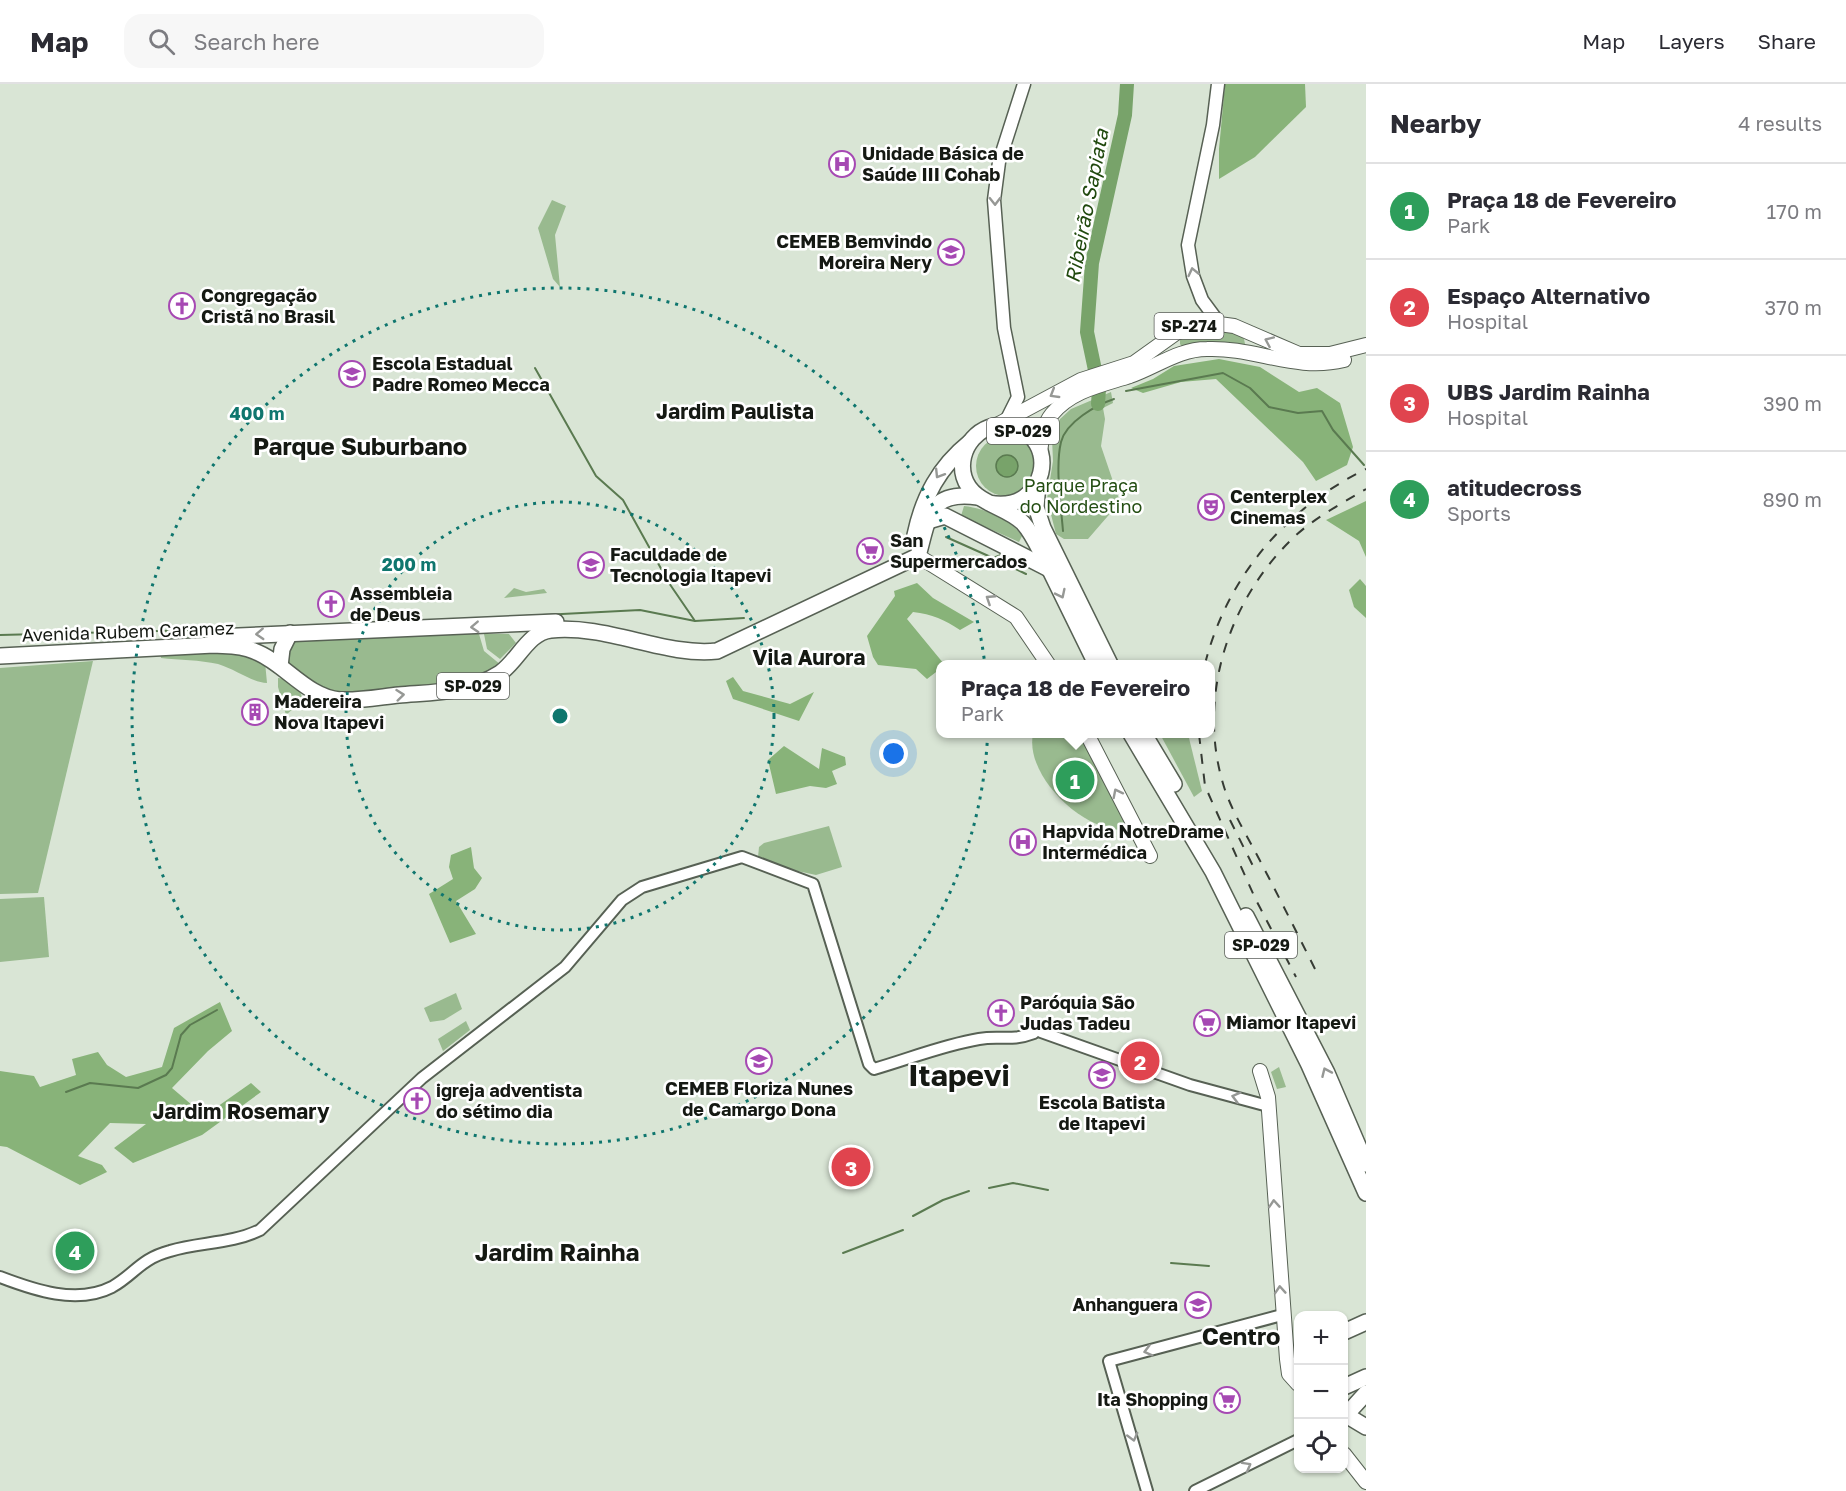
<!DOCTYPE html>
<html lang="en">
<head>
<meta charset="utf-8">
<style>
  :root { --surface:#fff; --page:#f7f7f7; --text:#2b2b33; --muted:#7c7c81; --line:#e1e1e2; --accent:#0f766e }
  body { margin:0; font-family:"Golos Text",sans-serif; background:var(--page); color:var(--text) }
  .controls { position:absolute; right:18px; bottom:18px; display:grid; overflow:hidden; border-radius:12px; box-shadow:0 2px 4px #0004 }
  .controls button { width:54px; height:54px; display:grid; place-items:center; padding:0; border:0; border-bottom:2px solid var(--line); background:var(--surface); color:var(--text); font:30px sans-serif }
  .you { position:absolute; left:894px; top:670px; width:21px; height:21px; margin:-15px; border:4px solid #fff; border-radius:50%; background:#1a73e8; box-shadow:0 0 0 9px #1a73e833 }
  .badge { display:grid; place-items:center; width:39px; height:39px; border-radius:50%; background:var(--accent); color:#fff; font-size:20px; font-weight:700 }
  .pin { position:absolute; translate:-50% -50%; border:3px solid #fff; box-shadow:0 2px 6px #0006 }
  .popup { position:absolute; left:936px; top:576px; width:279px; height:78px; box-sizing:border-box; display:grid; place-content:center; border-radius:12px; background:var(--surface); filter:drop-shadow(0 2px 4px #0005); font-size:20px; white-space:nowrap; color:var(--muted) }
  .popup b { font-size:22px; color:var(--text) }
  .popup::after { content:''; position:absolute; left:50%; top:100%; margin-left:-12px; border:12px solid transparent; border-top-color:var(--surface) }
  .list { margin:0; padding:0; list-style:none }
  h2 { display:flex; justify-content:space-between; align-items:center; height:78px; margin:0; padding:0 24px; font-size:26px }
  h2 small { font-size:20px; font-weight:400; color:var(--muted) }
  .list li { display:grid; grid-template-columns:39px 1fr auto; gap:18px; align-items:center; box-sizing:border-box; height:96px; padding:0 24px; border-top:2px solid var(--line) }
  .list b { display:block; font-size:22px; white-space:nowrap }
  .list p { margin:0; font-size:20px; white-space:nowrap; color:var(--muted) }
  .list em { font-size:20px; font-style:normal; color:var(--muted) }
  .icon { flex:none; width:33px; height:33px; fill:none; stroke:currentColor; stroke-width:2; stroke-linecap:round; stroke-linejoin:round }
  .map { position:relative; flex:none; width:1366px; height:1407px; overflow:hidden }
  header { display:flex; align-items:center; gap:36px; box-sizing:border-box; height:84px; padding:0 30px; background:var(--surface); border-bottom:2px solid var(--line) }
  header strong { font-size:28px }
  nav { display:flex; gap:33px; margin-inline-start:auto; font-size:21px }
  .search { width:420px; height:54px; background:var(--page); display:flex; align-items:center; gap:15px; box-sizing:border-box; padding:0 21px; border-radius:18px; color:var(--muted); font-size:22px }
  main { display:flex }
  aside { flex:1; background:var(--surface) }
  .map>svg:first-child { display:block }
  .green { fill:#99ba8f }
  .forest { fill:#88b379 }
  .water { fill:#78a36a; stroke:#5a7a50; stroke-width:1.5 }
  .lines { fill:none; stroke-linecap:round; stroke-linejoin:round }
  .stream { stroke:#5a7a50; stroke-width:2 }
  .river { stroke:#78a36a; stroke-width:14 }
  .tertiary-casing { stroke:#576154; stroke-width:14 }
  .secondary-casing { stroke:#576154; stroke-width:15 }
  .primary-casing { stroke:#576154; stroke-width:16 }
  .trunk-casing { stroke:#576154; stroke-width:18 }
  .tertiary { stroke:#fff; stroke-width:10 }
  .secondary { stroke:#fff; stroke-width:12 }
  .primary { stroke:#fff; stroke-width:14 }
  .trunk { stroke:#fff; stroke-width:15 }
  .rail { stroke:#363b34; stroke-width:2; stroke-dasharray:10 10; stroke-linecap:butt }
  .oneway { stroke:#969895 }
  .ring { fill:none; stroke:#0f766e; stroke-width:3; stroke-dasharray:3 6 }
  .labels { text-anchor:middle; stroke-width:5; stroke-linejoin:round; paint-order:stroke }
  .shield { fill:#fff; stroke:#5b5e5a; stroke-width:1.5 }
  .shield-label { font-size:16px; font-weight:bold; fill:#151913 }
  .poi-label { font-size:18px; font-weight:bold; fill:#151913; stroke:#fff; text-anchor:start }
  .park-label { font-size:18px; fill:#244e13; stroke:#fff }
  .street-label { font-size:18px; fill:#151913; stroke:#fff }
  .water-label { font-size:20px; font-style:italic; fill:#20490e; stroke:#fff }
  .quarter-label { font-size:21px; font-weight:bold; fill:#151913; stroke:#fff }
  .district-label { font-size:24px; font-weight:bold; fill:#151913; stroke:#fff }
  .town-label { font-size:30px; font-weight:bold; fill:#151913; stroke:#fff }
  .centre { fill:#0f766e; stroke:#fff; stroke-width:3 }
  .ring-label { font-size:18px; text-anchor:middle; font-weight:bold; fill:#0f766e; stroke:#fff; stroke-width:5; stroke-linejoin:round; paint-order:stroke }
</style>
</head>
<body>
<header>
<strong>Map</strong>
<div class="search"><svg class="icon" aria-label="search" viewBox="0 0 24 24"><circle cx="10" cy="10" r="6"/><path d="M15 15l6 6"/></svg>Search here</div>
<nav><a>Map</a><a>Layers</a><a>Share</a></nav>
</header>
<main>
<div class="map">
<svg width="1366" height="1407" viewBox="0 0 1366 1407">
  <rect width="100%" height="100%" fill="#d9e5d5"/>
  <g class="green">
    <polygon points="552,116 566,122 555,151 560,203 553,195 538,144"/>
    <polygon points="1210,244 1238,250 1244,255 1245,260 1241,264 1183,264 1180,260 1180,251"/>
    <polygon points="1111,308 1113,319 1103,324 1105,335 1101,362 1120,418 1088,455 1064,455 1056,450 1047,415 1053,377 1052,354 1060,335 1071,325"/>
    <circle cx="1006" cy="382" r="30"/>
    <path d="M964,422C983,424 1011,435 1022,452L1019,458L961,432Z"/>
    <polygon points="514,504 526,508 544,505 547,509 504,514"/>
    <polygon points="443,550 479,550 484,567 501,581 481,594 413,606 334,610 287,582 287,571 296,554"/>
    <polygon points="484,550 509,550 516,559 500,575 487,565"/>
    <path d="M160,567L242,569L265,578L267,599C251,598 235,585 218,580C200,576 179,576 161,574Z"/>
    <polygon points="93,577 38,809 0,810 0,584"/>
    <path d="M278,594C290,594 303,605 302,617L286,631L278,603Z"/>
    <path d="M1033,650H1079L1130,745C1089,754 1024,693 1033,650Z"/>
    <polygon points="1160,650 1188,650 1202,707 1194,713"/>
    <polygon points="829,742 842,783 816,791 765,780 758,773 759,763 764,759"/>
    <polygon points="44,813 49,873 0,878 0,815"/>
    <polygon points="456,909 462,925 444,936 430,938 424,924"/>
    <polygon points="466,937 470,946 443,967 438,955"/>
    <polygon points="1279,983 1286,1003 1277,1005 1271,988"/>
  </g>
  <g class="forest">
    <polygon points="1225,0 1305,0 1306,23 1255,73 1219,95 1219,65"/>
    <polygon points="1219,275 1260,283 1299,308 1317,304 1340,319 1353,363 1347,381 1316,397 1303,378 1216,295 1181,298 1143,309 1131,304 1153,295 1174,282"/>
    <polygon points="1366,417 1366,473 1359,457 1326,436"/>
    <polygon points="1360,495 1366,502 1366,534 1354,523 1349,506"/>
    <path d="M917,499L933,514L974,538L960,546C945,536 932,530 913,528L907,535L944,580H940V585L927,595L916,585L878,581L873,573L867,552L895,512L894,507Z"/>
    <polygon points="733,593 743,607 790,620 814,608 799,637 733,615 726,597"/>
    <polygon points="784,662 819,685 822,664 845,673 846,681 832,687 837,700 826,704 810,702 776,710 768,676"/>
    <polygon points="471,763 474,784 482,794 475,805 456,817 476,850 450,859 429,810 453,795 449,783 451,771"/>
    <polygon points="220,918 232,947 208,967 172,1004 199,1027 214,1025 251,999 261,1008 202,1051 133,1079 114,1064 146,1040 110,1039 78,1072 102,1081 107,1088 80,1101 7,1063 0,1062 0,987 34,992 40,1003 76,991 72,975 98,968 107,981 126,993 162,983 174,944"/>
  </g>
  <circle class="water" cx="1007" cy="382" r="11"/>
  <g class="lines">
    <g class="stream">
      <polyline points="535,284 596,392 623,416 669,499 695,537"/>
      <polyline points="1126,307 1223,289 1250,304 1269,323 1298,329 1322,327 1333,346 1364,381"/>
      <path d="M1063,447C1061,422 1055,383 1061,358C1066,338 1096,321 1114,315"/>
      <polyline points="946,453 993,474 1001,471"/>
      <polyline points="993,474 1026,490"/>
      <polyline points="523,532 640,526 695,537 744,534"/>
      <polyline points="0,551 237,545"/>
      <polyline points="66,1008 90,999 138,1004 166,991 172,984 181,951 190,941 217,926"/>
      <polyline points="989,1104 1013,1099 1048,1106"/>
      <polyline points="913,1132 943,1116 969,1107"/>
      <polyline points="843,1169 903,1146"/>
      <polyline points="1171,1179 1209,1182"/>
    </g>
    <g class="river">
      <polyline points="1095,286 1087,248 1092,179 1125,31 1127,0"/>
      <polyline points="1098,320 1099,305"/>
    </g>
    <defs>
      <g id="tertiary">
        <polyline points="1041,948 1190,1001 1268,1022"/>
        <path d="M0,1193C34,1206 77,1221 112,1203C135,1190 140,1175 170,1167C200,1158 231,1160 260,1146L422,994L565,883L622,816L642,803L742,773L813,800L869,980L874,985C909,975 943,961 979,955C1001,951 1010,958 1034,949"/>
        <polyline points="1147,1407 1109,1277 1282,1231"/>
        <polyline points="1195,1407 1298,1356"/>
      </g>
      <g id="secondary">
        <polyline points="1218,0 1213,41 1188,161 1193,192 1202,216 1219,239"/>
        <polyline points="1007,335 1018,313 1004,244 994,116 999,78 1024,0"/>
      </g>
      <g id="primary">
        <polyline points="995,342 1081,296 1134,279 1176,249 1204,238 1234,242 1299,270 1330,270 1366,261"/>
        <path d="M1040,368C1042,354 1043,341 1052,330C1072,306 1102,301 1130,292C1156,283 1179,265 1207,265C1255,263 1295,288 1344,276"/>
        <polyline points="918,472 1016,533 1048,580"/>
        <polyline points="1087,650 1150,772"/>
        <polyline points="1260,987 1268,1013 1287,1275 1289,1290 1298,1300"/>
        <polyline points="1344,1370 1366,1398"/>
      </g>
      <g id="trunk">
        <polyline points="1038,400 1036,423 1043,444 1110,580"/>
        <path d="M989,419C1047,431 1062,352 1010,342C980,336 956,365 964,393C972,420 1005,421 1023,439C1033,450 1039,465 1046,478C1063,512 1079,546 1096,580"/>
        <polyline points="928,437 945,432 1049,485"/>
        <path d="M915,451C923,413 939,383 970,358"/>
        <polyline points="215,553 556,538"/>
        <path d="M0,572L214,561C227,562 241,561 254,567C284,578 306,613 340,616C359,617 380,613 399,611C434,608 469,609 500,589C518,577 528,548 551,546C606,540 666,573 717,567L918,472C929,432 929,406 978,413"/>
        <polyline points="280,582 282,565 290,549"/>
        <polyline points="1131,650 1213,788 1309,981 1366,1109"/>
        <polyline points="1144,650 1174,700"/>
        <polyline points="1246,832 1327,989 1366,1080"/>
        <polyline points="1344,1248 1366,1238"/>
        <polyline points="1344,1303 1366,1293"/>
        <polyline points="1346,1331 1366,1309"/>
        <polyline points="1346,1331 1366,1343"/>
      </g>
    </defs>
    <use href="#tertiary" class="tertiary-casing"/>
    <use href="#secondary" class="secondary-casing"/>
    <use href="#primary" class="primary-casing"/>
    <use href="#trunk" class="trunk-casing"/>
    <use href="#tertiary" class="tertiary"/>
    <use href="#secondary" class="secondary"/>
    <use href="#primary" class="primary"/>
    <use href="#trunk" class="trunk"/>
    <g class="rail">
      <path d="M1205,580C1227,493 1285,425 1366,385"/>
      <polyline points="1199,650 1205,702 1255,814 1296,893"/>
      <polyline points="1230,736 1253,782"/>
      <path d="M1315,885C1296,847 1277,809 1257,771C1246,750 1233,729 1225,706C1196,618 1226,520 1291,456C1312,435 1341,420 1366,405"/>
    </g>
  </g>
  <defs><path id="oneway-chevron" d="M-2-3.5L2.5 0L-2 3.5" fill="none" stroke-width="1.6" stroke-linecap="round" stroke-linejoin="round" transform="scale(1.5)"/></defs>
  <g class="oneway">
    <use href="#oneway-chevron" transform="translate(995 117) rotate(89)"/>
    <use href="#oneway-chevron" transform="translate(1193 188) rotate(-103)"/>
    <use href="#oneway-chevron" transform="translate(1269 257) rotate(-156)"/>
    <use href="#oneway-chevron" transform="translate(1054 310) rotate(149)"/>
    <use href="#oneway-chevron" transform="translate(939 390) rotate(122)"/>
    <use href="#oneway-chevron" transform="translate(1061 510) rotate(64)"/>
    <use href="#oneway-chevron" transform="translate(990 515) rotate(-147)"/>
    <use href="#oneway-chevron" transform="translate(475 543) rotate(177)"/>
    <use href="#oneway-chevron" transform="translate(260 550) rotate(177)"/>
    <use href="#oneway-chevron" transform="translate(400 611) rotate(-6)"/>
    <use href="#oneway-chevron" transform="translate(1117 709) rotate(-117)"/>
    <use href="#oneway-chevron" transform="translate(1326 988) rotate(-114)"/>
    <use href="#oneway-chevron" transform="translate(1236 1013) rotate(-165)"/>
    <use href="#oneway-chevron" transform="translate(1274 1120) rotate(-94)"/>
    <use href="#oneway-chevron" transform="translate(1280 1206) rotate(-94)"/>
    <use href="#oneway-chevron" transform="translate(1148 1267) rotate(165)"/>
    <use href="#oneway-chevron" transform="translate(1133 1353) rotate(75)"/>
    <use href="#oneway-chevron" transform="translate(1247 1382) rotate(-29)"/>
  </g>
  <g class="ring">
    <circle cx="560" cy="632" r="214"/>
    <circle cx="560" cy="632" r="428"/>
  </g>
  <defs>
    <symbol id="hospital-ring" viewBox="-11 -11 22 22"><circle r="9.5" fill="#fff" stroke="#a649b3" stroke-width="1.5"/><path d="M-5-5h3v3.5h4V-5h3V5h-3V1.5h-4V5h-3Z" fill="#a649b3"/></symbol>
    <symbol id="school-ring" viewBox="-11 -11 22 22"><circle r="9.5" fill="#fff" stroke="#a649b3" stroke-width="1.5"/><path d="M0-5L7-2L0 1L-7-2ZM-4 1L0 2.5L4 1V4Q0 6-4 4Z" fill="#a649b3"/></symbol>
    <symbol id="church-ring" viewBox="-11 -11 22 22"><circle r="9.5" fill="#fff" stroke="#a649b3" stroke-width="1.5"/><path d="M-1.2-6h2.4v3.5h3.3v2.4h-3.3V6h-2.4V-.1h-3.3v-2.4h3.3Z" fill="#a649b3"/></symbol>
    <symbol id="theatre-ring" viewBox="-11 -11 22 22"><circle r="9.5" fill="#fff" stroke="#a649b3" stroke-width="1.5"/><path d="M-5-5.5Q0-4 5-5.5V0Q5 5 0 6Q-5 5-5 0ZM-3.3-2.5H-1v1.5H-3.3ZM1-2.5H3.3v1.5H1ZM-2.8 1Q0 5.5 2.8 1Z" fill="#a649b3"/></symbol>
    <symbol id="supermarket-ring" viewBox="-11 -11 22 22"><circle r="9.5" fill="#fff" stroke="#a649b3" stroke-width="1.5"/><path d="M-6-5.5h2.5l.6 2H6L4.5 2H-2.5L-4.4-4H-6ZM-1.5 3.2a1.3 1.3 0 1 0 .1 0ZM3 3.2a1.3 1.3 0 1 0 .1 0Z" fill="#a649b3"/></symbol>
    <symbol id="university-ring" viewBox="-11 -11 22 22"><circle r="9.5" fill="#fff" stroke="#a649b3" stroke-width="1.5"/><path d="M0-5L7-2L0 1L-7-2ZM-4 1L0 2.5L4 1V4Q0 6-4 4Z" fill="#a649b3"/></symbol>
    <symbol id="building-ring" viewBox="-11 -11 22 22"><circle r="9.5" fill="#fff" stroke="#a649b3" stroke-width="1.5"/><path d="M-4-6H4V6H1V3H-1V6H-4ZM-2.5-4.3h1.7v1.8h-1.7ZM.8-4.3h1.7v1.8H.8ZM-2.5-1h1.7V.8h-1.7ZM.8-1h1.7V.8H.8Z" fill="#a649b3"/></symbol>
  </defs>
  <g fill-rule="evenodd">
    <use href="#hospital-ring" x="827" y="65" width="30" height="30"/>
    <use href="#school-ring" x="936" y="153" width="30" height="30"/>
    <use href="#church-ring" x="167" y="207" width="30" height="30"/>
    <use href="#school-ring" x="337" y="275" width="30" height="30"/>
    <use href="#theatre-ring" x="1196" y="408" width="30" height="30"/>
    <use href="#supermarket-ring" x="855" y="452" width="30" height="30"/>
    <use href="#university-ring" x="576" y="466" width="30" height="30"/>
    <use href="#church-ring" x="316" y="505" width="30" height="30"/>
    <use href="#building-ring" x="240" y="613" width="30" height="30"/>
    <use href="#hospital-ring" x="1008" y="743" width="30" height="30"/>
    <use href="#church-ring" x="986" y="914" width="30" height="30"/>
    <use href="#supermarket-ring" x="1192" y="924" width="30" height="30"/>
    <use href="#school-ring" x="744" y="962" width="30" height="30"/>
    <use href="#school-ring" x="1087" y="976" width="30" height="30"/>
    <use href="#church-ring" x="402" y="1002" width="30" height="30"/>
    <use href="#university-ring" x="1183" y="1206" width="30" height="30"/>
    <use href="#supermarket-ring" x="1212" y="1301" width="30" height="30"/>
  </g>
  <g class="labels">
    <g class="shield">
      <rect x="1154.5" y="229" width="69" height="26" rx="4.5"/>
      <rect x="987" y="334" width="72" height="26" rx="4.5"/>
      <rect x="437" y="589" width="72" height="26" rx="4.5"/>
      <rect x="1225" y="848" width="72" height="26" rx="4.5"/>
    </g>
    <g class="shield-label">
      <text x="1189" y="248">SP-274</text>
      <text x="1023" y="353">SP-029</text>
      <text x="473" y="608">SP-029</text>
      <text x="1261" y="867">SP-029</text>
    </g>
    <g class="poi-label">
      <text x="862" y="76">Unidade Básica de<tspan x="862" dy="21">Saúde III Cohab</tspan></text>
      <text x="932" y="164" text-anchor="end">CEMEB Bemvindo<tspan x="932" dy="21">Moreira Nery</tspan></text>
      <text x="201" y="218">Congregação<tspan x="201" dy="21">Cristã no Brasil</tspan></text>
      <text x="372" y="286">Escola Estadual<tspan x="372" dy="21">Padre Romeo Mecca</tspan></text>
      <text x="1230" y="419">Centerplex<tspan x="1230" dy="21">Cinemas</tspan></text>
      <text x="890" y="463">San<tspan x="890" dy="21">Supermercados</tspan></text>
      <text x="610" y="477">Faculdade de<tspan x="610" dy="21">Tecnologia Itapevi</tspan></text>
      <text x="350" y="516">Assembleia<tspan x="350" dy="21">de Deus</tspan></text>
      <text x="274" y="624">Madereira<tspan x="274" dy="21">Nova Itapevi</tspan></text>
      <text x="1042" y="754">Hapvida NotreDrame<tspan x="1042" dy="21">Intermédica</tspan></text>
      <text x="1020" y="925">Paróquia São<tspan x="1020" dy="21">Judas Tadeu</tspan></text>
      <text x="1226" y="945">Miamor Itapevi</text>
      <text x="759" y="1011" text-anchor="middle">CEMEB Floriza Nunes<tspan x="759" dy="21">de Camargo Dona</tspan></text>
      <text x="436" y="1013">igreja adventista<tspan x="436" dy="21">do sétimo dia</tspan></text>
      <text x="1102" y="1025" text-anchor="middle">Escola Batista<tspan x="1102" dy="21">de Itapevi</tspan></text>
      <text x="1178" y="1227" text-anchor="end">Anhanguera</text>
      <text x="1208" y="1322" text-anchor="end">Ita Shopping</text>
    </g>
    <g class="park-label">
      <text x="1081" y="408">Parque Praça<tspan x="1081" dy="21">do Nordestino</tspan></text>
    </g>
    <g class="street-label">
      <text transform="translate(128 548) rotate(-2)" y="6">Avenida Rubem Caramez</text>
    </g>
    <g class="water-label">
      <text transform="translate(1087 122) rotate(-79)" y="7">Ribeirão Sapiata</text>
    </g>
    <g class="quarter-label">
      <text x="735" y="335">Jardim Paulista</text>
      <text x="809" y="581">Vila Aurora</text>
      <text x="241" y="1035">Jardim Rosemary</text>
    </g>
    <g class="district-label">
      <text x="360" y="371">Parque Suburbano</text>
      <text x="557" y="1177">Jardim Rainha</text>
      <text x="1241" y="1261">Centro</text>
    </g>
    <g class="town-label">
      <text x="959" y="1002">Itapevi</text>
    </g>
  </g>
  <circle cx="560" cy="632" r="9" class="centre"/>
  <g class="ring-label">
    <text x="257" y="336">400 m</text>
    <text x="409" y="487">200 m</text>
  </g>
</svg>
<div class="controls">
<button>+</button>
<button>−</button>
<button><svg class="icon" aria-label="locate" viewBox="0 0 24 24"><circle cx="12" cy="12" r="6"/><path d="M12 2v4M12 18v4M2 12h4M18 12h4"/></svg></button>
</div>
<div class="you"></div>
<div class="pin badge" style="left:1075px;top:696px;background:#2e9e5b">1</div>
<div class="popup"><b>Praça 18 de Fevereiro</b>Park</div>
<div class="pin badge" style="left:1140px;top:977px;background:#e0444e">2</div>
<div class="pin badge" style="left:851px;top:1083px;background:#e0444e">3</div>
<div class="pin badge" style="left:75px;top:1167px;background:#2e9e5b">4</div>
</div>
<aside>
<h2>Nearby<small>4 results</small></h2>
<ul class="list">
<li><span class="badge" style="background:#2e9e5b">1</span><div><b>Praça 18 de Fevereiro</b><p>Park</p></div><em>170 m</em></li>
<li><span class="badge" style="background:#e0444e">2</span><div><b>Espaço Alternativo</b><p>Hospital</p></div><em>370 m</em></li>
<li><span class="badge" style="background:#e0444e">3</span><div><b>UBS Jardim Rainha</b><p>Hospital</p></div><em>390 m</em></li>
<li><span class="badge" style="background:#2e9e5b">4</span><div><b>atitudecross</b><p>Sports</p></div><em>890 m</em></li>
</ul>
</aside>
</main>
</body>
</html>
